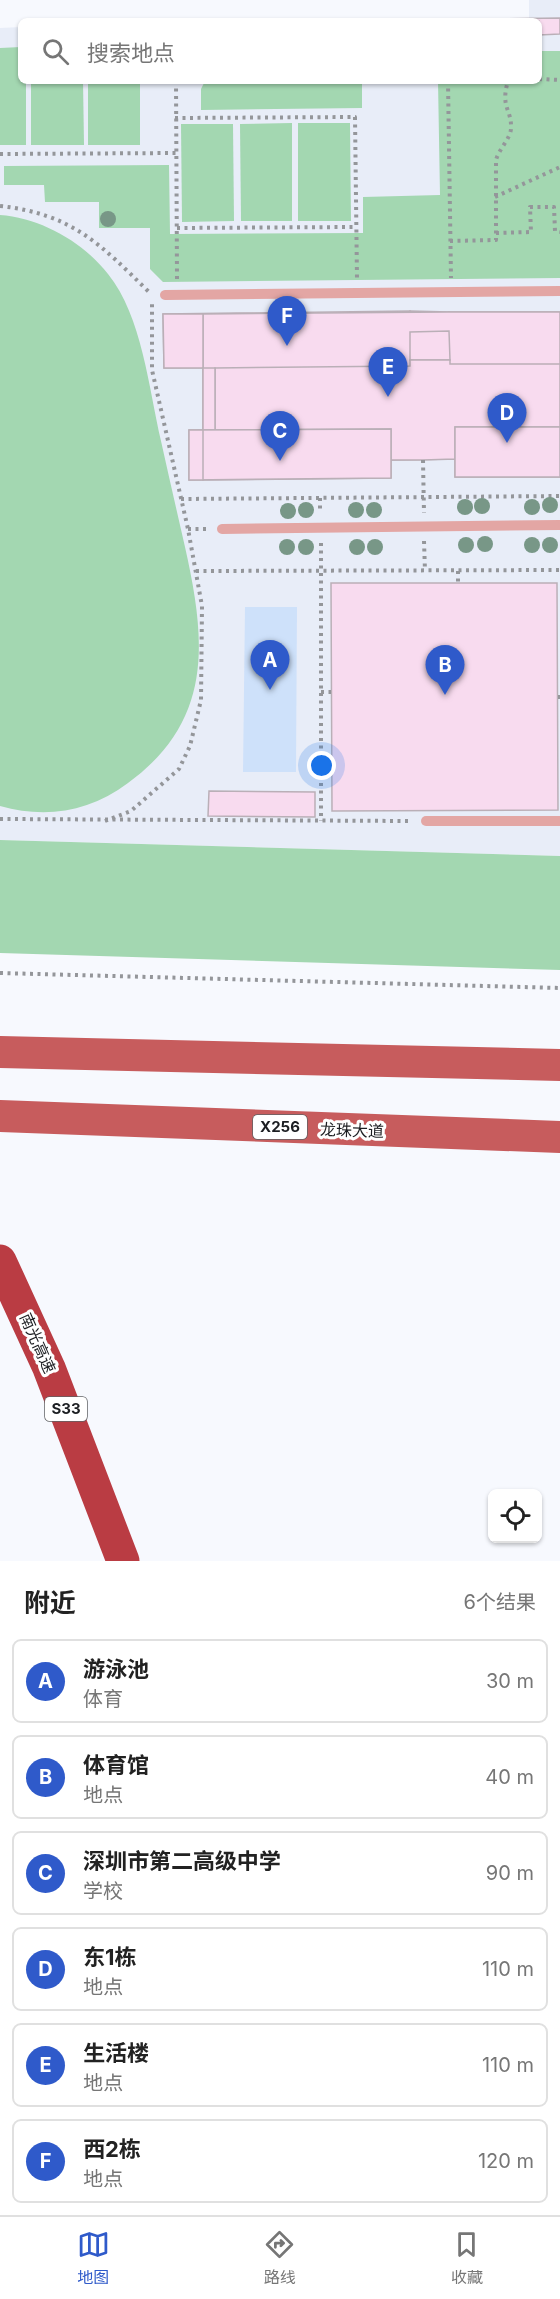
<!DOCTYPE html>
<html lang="zh">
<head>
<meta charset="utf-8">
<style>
  :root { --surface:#fff; --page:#f2f2f2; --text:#222; --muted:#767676; --line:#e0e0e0; --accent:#2f5aca }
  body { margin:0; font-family:Inter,"Noto Sans SC",sans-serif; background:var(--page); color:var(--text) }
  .controls { position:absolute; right:18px; bottom:18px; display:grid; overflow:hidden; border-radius:9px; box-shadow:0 2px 4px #0004 }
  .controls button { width:54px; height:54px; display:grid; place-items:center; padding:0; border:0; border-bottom:2px solid var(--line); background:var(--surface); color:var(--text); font:30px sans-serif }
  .you { position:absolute; left:322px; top:766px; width:21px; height:21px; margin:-15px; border:4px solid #fff; border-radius:50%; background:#1a73e8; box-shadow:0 0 0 9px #1a73e833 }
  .badge { display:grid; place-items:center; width:39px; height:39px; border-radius:50%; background:var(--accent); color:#fff; font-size:20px; font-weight:700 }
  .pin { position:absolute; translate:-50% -50px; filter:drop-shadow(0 2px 3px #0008) }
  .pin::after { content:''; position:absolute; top:32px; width:21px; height:18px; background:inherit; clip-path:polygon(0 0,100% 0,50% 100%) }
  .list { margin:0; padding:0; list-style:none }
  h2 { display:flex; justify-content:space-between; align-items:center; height:78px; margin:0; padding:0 24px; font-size:26px }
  h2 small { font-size:20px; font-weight:400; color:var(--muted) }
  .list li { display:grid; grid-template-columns:39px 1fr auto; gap:18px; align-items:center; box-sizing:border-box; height:84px; margin:0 12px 12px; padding:0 12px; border:2px solid var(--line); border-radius:9px }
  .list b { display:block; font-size:22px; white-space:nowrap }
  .list p { margin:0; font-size:20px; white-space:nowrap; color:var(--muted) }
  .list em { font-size:20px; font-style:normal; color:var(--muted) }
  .icon { flex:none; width:33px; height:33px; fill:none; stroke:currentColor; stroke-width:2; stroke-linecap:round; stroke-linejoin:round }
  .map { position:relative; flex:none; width:560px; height:1561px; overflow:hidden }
  .search { position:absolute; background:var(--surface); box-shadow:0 2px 4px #0004; left:18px; right:18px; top:18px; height:66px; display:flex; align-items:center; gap:15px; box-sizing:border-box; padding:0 21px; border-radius:9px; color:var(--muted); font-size:22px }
  .sheet { height:654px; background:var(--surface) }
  nav { display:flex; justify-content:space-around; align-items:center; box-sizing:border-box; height:84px; border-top:2px solid var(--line); background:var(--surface); font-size:16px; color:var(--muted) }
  nav a { display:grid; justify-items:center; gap:3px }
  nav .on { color:var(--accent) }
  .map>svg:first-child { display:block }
  .built { fill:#e8edf8 }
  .green { fill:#a3d7b1 }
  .water { fill:#cee1fa }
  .building { fill:#f8dbef; stroke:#baafb7; stroke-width:1.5 }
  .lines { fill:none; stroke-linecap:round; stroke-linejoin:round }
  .path { stroke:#94969a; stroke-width:4; stroke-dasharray:3 4.5; stroke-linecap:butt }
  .service { stroke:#e3a6a4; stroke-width:10 }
  .primary { stroke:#c75c5d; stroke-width:32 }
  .motorway { stroke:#ba3c43; stroke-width:33 }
  .tree { fill:#789787 }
  .labels { text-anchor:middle; stroke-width:6; stroke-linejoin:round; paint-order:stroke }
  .shield { fill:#fff; stroke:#606264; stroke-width:1.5 }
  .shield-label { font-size:15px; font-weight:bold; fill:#1c1e22 }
  .street-label { font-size:16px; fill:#1c1e22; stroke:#fff }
</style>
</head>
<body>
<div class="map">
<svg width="560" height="1561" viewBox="0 0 560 1561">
  <rect width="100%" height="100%" fill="#f7f9fe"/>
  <polygon class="built" points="529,0 560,0 560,856 0,840 0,28 21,27 21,81 539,81 539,21 381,21 529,19"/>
  <g class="green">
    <polygon points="21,47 21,81 26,81 26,145 0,145 0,48"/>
    <polygon points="539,51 560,51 560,278 163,282 150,269 150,228 99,228 99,202 45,202 44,185 4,185 4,166 169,165 170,234 363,233 363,197 440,195 438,81 539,81"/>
    <polygon points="31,81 83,81 84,145 31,145"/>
    <rect x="88" y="81" width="52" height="64"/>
    <polygon points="205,81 362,81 362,108 201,110 201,89"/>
    <polygon points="292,123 292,221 241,221 240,124"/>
    <polygon points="298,123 350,123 351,221 298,221"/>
    <polygon points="181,124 233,124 234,221 182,222"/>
    <path d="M0,215C41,218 83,242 108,274C142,316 149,389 161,441C169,477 177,512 185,547C206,641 214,720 128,783C89,812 46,819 0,806Z"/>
    <polygon points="0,840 560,856 560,970 0,953"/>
  </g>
  <polygon class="water" points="245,607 297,607 296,772 243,772"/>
  <g class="building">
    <polygon points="560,18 560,34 539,35 539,21 381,21"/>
    <polygon points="410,311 449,312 449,331 410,332"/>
    <polygon points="410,311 410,366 164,368 163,314"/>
    <polygon points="449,312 560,312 560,364 450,364"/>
    <polygon points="449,312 560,312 560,477 455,477 455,459 391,460 391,478 203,480 203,314"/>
    <polygon points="163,314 203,314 203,368 164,368"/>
    <polygon points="449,331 450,360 410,360 410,332"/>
    <polygon points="410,360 450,360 450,364 560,364 560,427 455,427 455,459 423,460 391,460 391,429 215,430 215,368 410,366"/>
    <rect x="203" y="368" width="12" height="62"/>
    <rect x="455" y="427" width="105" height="50"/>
    <polygon points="391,429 391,478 189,480 189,430"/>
    <rect x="189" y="430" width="14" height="50"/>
    <polygon points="331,583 557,583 558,810 332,811"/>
    <polygon points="209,791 315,792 315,817 208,816"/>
  </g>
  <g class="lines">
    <g class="path">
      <polyline points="539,79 560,80"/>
      <polyline points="176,81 177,279"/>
      <polyline points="448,81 451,278"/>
      <polyline points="175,118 355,117 357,279"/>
      <polyline points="0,154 176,153"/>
      <polyline points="495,197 560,167"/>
      <path d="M0,206C73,214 101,245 150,293"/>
      <polyline points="177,228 356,227"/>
      <polyline points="496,233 531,232 530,207 554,207 555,231 560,232"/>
      <path d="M450,241L496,240V160C499,149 510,139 511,129C512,109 500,108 508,81"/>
      <polyline points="423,460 424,513"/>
      <polyline points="320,498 320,512"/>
      <polyline points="181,499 560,496"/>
      <polyline points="188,529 209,529"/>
      <polyline points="424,541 425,571"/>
      <polyline points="321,543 321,821"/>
      <polyline points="196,571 560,570"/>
      <polyline points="458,571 458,583"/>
      <polyline points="321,692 331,692"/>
      <polyline points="558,697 560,697"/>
      <polyline points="0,819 410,821"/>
      <polyline points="105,821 131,811 179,769 190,746 201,700 202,606 188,529 152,370 152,303"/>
      <polyline points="0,973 560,988"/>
    </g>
    <g class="service">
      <polyline points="165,295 560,291"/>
      <polyline points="222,529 560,525"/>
      <polyline points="426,821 560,821"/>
    </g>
    <g class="primary">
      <polyline points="0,1052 560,1065"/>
      <polyline points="0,1116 560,1137"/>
    </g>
    <polyline class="motorway" points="0,1261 49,1368 123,1561"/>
  </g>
  <g class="tree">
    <circle cx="108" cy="219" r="8"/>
    <circle cx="550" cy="505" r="8"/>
    <circle cx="482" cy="506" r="8"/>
    <circle cx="465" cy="507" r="8"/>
    <circle cx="532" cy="507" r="8"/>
    <circle cx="306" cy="510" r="8"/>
    <circle cx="356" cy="510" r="8"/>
    <circle cx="374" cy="510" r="8"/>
    <circle cx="288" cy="511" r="8"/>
    <circle cx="485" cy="544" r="8"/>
    <circle cx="466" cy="545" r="8"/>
    <circle cx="532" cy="545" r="8"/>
    <circle cx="550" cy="545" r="8"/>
    <circle cx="287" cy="547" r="8"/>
    <circle cx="306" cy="547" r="8"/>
    <circle cx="357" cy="547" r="8"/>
    <circle cx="375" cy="547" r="8"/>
  </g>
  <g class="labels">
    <g class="shield">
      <rect x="253" y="1115" width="54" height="24" rx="4.5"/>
      <rect x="45" y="1397" width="42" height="24" rx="4.5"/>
    </g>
    <g class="shield-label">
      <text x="280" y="1132">X256</text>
      <text x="66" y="1414">S33</text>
    </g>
    <g class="street-label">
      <text transform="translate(352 1130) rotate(2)" y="6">龙珠大道</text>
      <text transform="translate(38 1343) rotate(66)" y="6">南光高速</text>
    </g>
  </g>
</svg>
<div class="controls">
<button><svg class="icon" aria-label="locate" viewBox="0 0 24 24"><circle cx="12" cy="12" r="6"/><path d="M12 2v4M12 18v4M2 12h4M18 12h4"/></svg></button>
</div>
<div class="you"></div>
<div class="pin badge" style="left:270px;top:690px">A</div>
<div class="pin badge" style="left:445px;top:695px">B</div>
<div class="pin badge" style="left:280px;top:461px">C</div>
<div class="pin badge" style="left:507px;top:443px">D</div>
<div class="pin badge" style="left:388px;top:397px">E</div>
<div class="pin badge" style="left:287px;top:346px">F</div>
<div class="search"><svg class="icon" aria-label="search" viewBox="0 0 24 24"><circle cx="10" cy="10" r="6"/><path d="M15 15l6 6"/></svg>搜索地点</div>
</div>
<section class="sheet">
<h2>附近<small>6个结果</small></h2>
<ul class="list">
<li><span class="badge">A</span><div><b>游泳池</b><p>体育</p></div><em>30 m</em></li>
<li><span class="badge">B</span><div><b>体育馆</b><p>地点</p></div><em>40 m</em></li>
<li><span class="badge">C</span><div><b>深圳市第二高级中学</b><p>学校</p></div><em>90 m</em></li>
<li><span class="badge">D</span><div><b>东1栋</b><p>地点</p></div><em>110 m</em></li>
<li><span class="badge">E</span><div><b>生活楼</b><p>地点</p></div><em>110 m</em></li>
<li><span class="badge">F</span><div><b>西2栋</b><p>地点</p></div><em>120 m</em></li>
</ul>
</section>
<nav>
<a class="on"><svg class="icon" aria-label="map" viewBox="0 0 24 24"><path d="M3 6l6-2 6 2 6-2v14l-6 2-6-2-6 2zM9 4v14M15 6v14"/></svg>地图</a>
<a><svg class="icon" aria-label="directions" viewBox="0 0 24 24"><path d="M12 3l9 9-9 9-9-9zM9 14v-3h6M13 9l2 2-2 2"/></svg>路线</a>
<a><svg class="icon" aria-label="saved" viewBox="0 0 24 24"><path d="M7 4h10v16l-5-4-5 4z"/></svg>收藏</a>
</nav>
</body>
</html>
